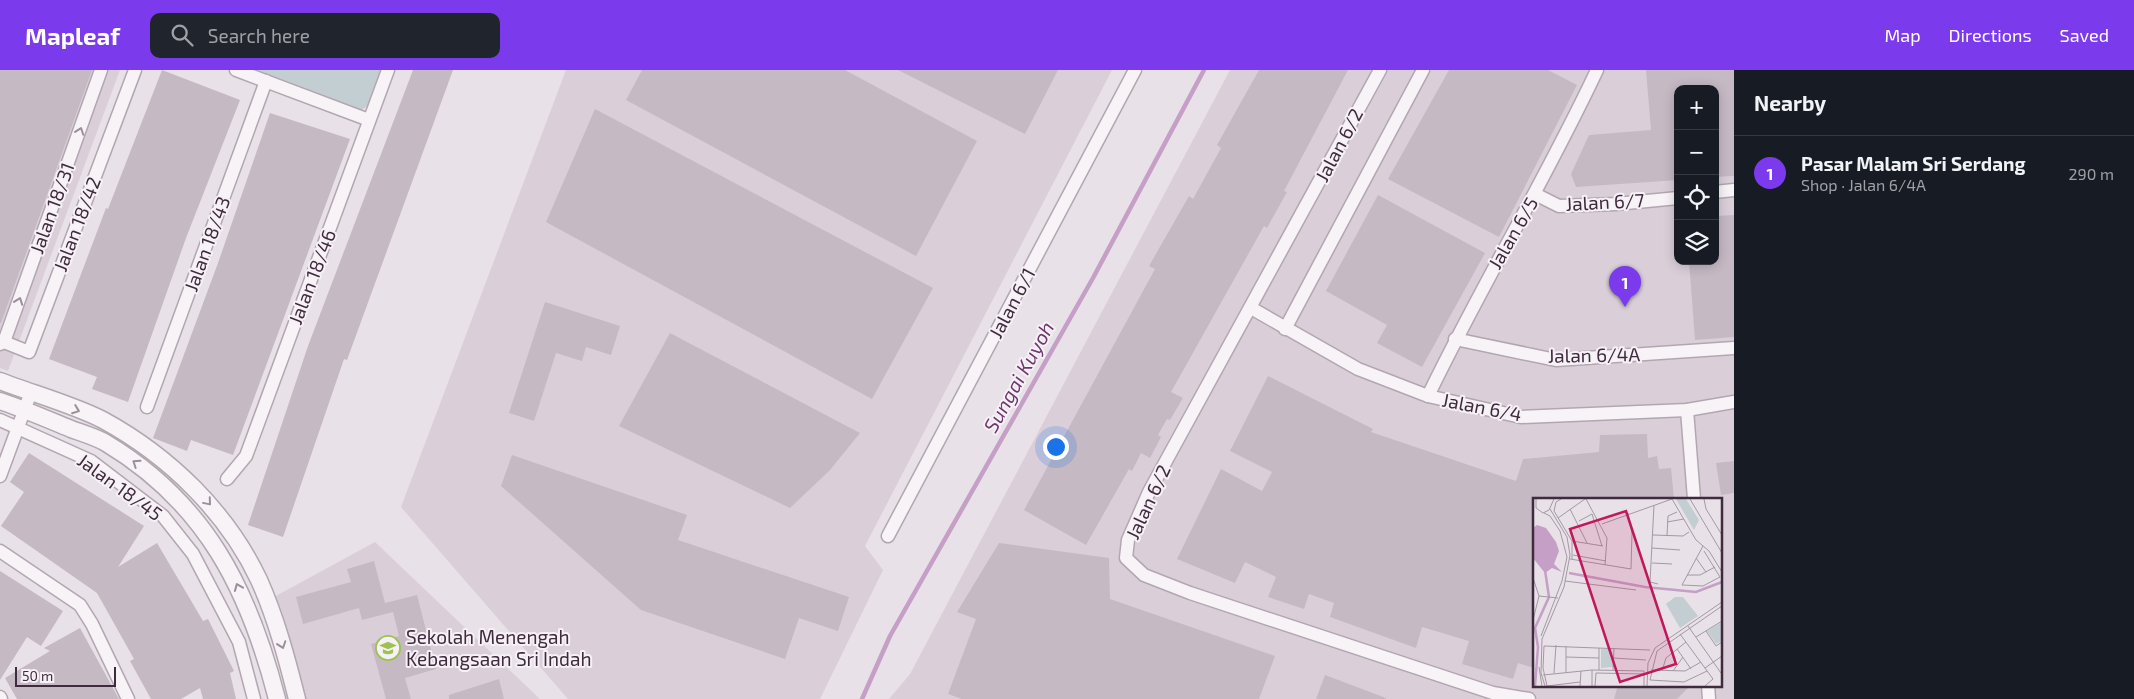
<!DOCTYPE html>
<html lang="en">
<head>
<meta charset="utf-8">
<style>
  :root { --surface:#171b24; --page:#20242c; --text:#f1f3f6; --muted:#9ea1a6; --line:#363941; --accent:#7c3aed }
  body { margin:0; font-family:"Exo 2",sans-serif; background:var(--page); color:var(--text) }
  .controls { position:absolute; right:15px; top:15px; display:grid; overflow:hidden; border-radius:10px; box-shadow:0 2px 12px #0003 }
  .controls button { width:45px; height:45px; display:grid; place-items:center; padding:0; border:0; border-bottom:1px solid var(--line); background:var(--surface); color:var(--text); font:25px sans-serif }
  .scale { position:absolute; left:15px; bottom:12px; width:101px; box-sizing:border-box; padding-left:5px; border:2px solid #3f2b3d; border-top:0; font-size:14px; line-height:18px; white-space:nowrap; color:#3f2b3d; -webkit-text-stroke:4px #f6f1f6; paint-order:stroke }
  .you { position:absolute; left:1055px; top:376px; width:18px; height:18px; margin:-12px; border:4px solid #fff; border-radius:50%; background:#1a73e8; box-shadow:0 0 0 8px #1a73e833 }
  .badge { display:grid; place-items:center; width:32px; height:32px; border-radius:50%; background:var(--accent); color:#fff; font-size:16px; font-weight:700 }
  .pin { position:absolute; translate:-50% -41px; filter:drop-shadow(0 1px 2px #0008) }
  .pin::after { content:''; position:absolute; top:26px; width:18px; height:15px; background:inherit; clip-path:polygon(0 0,100% 0,50% 100%) }
  .list { margin:0; padding:0; list-style:none }
  h2 { display:flex; justify-content:space-between; align-items:center; height:65px; margin:0; padding:0 20px; font-size:21px }
  h2 small { font-size:16px; font-weight:400; color:var(--muted) }
  .list li { display:grid; grid-template-columns:32px 1fr auto; gap:15px; align-items:center; box-sizing:border-box; height:75px; padding:0 20px; border-top:1px solid var(--line) }
  .list b { display:block; font-size:19px; white-space:nowrap }
  .list p { margin:0; font-size:16px; white-space:nowrap; color:var(--muted) }
  .list em { font-size:16px; font-style:normal; color:var(--muted) }
  .icon { flex:none; width:28px; height:28px; fill:none; stroke:currentColor; stroke-width:2; stroke-linecap:round; stroke-linejoin:round }
  .map { position:relative; flex:none; width:1734px; height:629px; overflow:hidden }
  header { display:flex; align-items:center; gap:30px; box-sizing:border-box; height:70px; padding:0 25px; background:var(--accent); color:#fff }
  header strong { font-size:24px }
  nav { display:flex; gap:28px; margin-inline-start:auto; font-size:18px }
  .search { width:350px; height:45px; background:var(--page); display:flex; align-items:center; gap:12px; box-sizing:border-box; padding:0 18px; border-radius:10px; color:var(--muted); font-size:19px }
  main { display:flex }
  aside { flex:1; background:var(--surface) }
  .map>svg:first-child { display:block }
  .built { fill:#dacfd9; fill-rule:evenodd }
  .green { fill:#c3ced2 }
  .lines { fill:none; stroke-linecap:round; stroke-linejoin:round }
  .stream { stroke:#c59fc5; stroke-width:4.5 }
  .building { fill:#c5b9c4 }
  .minor-casing { stroke:#b2a7b1; stroke-width:15 }
  .tertiary-casing { stroke:#b2a7b1; stroke-width:19 }
  .minor { stroke:#f7f3f7; stroke-width:12 }
  .tertiary { stroke:#f7f3f7; stroke-width:16 }
  .oneway { stroke:#9b8f9a }
  .labels { text-anchor:middle; stroke-width:4; stroke-linejoin:round; paint-order:stroke }
  .street-label { font-size:19px; fill:#3f2b3d; stroke:#f6f1f6 }
  .poi-label { font-size:19px; fill:#3f2b3d; stroke:#f6f1f6; text-anchor:start }
  .water-label { font-size:20px; font-style:italic; fill:#6f396e; stroke:#f6f1f6 }
  .inset-river { fill:none; stroke:#c59fc5; stroke-width:2.5 }
  .inset-road { fill:none; stroke:#a498a4; stroke-width:1 }
  .view { fill:#c2185b; fill-opacity:0.15; stroke:#c2185b; stroke-width:2.5 }
  .inset-edge { fill:none; stroke:#3f2b3d; stroke-width:2.5 }
</style>
</head>
<body>
<header>
<strong>Mapleaf</strong>
<div class="search"><svg class="icon" aria-label="search" viewBox="0 0 24 24"><circle cx="10" cy="10" r="6"/><path d="M15 15l6 6"/></svg>Search here</div>
<nav><a>Map</a><a>Directions</a><a>Saved</a></nav>
</header>
<main>
<div class="map">
<svg width="1734" height="629" viewBox="0 0 1734 629">
  <rect width="100%" height="100%" fill="#e8e1e8"/>
  <g class="built">
    <polygon points="0,0 120,0 8,301 0,298"/>
    <polygon points="566,0 1112,0 865,476 883,500 820,629 568,629 401,437"/>
    <path d="M1230,0H1734V629H889L910,604ZM1678,19H1715V191H1678ZM1534,429H1720V615H1534Z"/>
    <polygon points="375,472 540,629 305,629 274,527"/>
  </g>
  <polygon class="green" points="250,0 384,0 372,33 360,41"/>
  <g class="lines">
    <polyline class="stream" points="862,629 890,566 1093,208 1204,0"/>
  </g>
  <g class="building">
    <polygon points="0,0 92,0 1,253 0,253"/>
    <polygon points="162,0 240,30 186,168 128,332 92,319 97,307 49,289 106,138 108,139"/>
    <polygon points="413,0 453,0 347,290 344,289 283,467 248,455 308,276"/>
    <polygon points="642,0 845,0 977,71 916,186 626,30"/>
    <polygon points="898,0 1058,0 1025,64"/>
    <polygon points="1259,0 1348,0 1284,121 1287,122 1267,158 1264,156 1171,322 1183,328 1170,350 1167,349 1158,365 1161,367 1150,388 1141,383 1132,401 1129,399 1086,475 1024,440 1155,199 1149,196 1189,126 1193,129 1221,78 1217,75"/>
    <polygon points="1449,0 1548,0 1577,15 1499,167 1388,109"/>
    <polygon points="1646,0 1734,0 1734,106 1715,107 1715,19 1678,19 1678,110 1576,117 1571,104 1589,65 1651,60"/>
    <polygon points="595,39 933,218 872,329 546,152"/>
    <polygon points="270,43 350,69 233,385 191,370 187,381 153,368 218,193"/>
    <polygon points="1378,125 1485,183 1422,297 1377,273 1387,255 1326,221"/>
    <polygon points="1734,145 1734,267 1695,270 1689,191 1715,191 1715,146"/>
    <polygon points="545,232 620,256 611,285 586,277 582,291 556,283 534,351 509,343"/>
    <polygon points="670,263 860,363 830,400 790,438 619,356"/>
    <polygon points="1268,306 1373,359 1371,362 1516,411 1523,389 1599,382 1600,365 1647,364 1648,388 1657,386 1659,399 1671,398 1674,429 1534,429 1534,598 1518,593 1513,609 1462,594 1469,571 1422,557 1416,578 1330,547 1334,533 1309,524 1304,539 1268,527 1276,507 1245,492 1235,513 1177,489 1221,399 1262,421 1272,402 1230,381"/>
    <polygon points="29,383 144,456 118,497 157,473 203,551 208,549 234,601 230,603 236,629 203,629 200,618 181,629 151,629 130,591 134,589 97,523 1,456 24,422 10,412"/>
    <polygon points="512,385 687,445 678,470 849,527 838,561 799,548 785,589 641,540 501,416"/>
    <polygon points="1734,391 1734,423 1721,425 1716,393"/>
    <polygon points="999,473 1109,488 1110,529 1275,586 1259,629 962,629 948,624 976,549 957,542"/>
    <polygon points="374,491 385,533 417,525 436,599 405,608 411,629 386,629 371,574 399,566 393,542 362,550 359,538 303,554 296,527 351,512 347,499"/>
    <polygon points="0,501 63,541 41,576 27,567 0,610"/>
    <polygon points="80,558 119,629 17,629 5,608 50,581 44,578"/>
    <polygon points="1325,605 1386,628 1386,629 1316,629"/>
    <polygon points="499,609 504,629 449,629 449,625"/>
    <polygon points="1618,615 1691,615 1677,629 1614,629"/>
  </g>
  <g class="lines">
    <defs>
      <g id="minor">
        <polyline points="236,0 369,50"/>
        <polyline points="1380,0 1149,422 1128,470 1126,488 1144,505 1190,523 1493,623 1529,629"/>
        <polyline points="1715,122 1734,120"/>
        <polyline points="1535,124 1559,136 1616,134 1678,128"/>
        <polyline points="1251,238 1358,299 1428,326 1521,347 1687,340 1734,332"/>
        <polyline points="1285,259 1423,0"/>
        <polyline points="1455,269 1556,290 1734,278"/>
        <polyline points="4,272 29,282 135,0"/>
        <polyline points="0,274 4,272 101,0"/>
        <path d="M1428,326C1481,216 1545,111 1597,0"/>
        <polyline points="147,337 266,11"/>
        <polyline points="1687,340 1694,429"/>
        <polyline points="0,350 91,391 163,446 193,484 239,572 254,629"/>
        <polyline points="0,406 31,322"/>
        <polyline points="227,409 246,386 388,0"/>
        <polyline points="888,466 1135,0"/>
        <polyline points="0,481 80,535 92,554 128,629"/>
        <polyline points="1708,615 1709,629"/>
        <polyline points="0,627 1,629"/>
      </g>
      <g id="tertiary">
        <path d="M0,311C31,323 74,335 103,350C169,386 227,442 259,510C276,548 287,589 297,629"/>
        <path d="M0,331C24,339 47,349 71,359C82,363 96,367 106,373C206,433 249,520 277,629"/>
      </g>
    </defs>
    <use href="#minor" class="minor-casing"/>
    <use href="#tertiary" class="tertiary-casing"/>
    <use href="#minor" class="minor"/>
    <use href="#tertiary" class="tertiary"/>
  </g>
  <defs><path id="oneway-chevron" d="M-2-3.5L2.5 0L-2 3.5" fill="none" stroke-width="1.6" stroke-linecap="round" stroke-linejoin="round" transform="scale(1.25)"/></defs>
  <g class="oneway">
    <use href="#oneway-chevron" transform="translate(80 61) rotate(-71)"/>
    <use href="#oneway-chevron" transform="translate(19 231) rotate(-70)"/>
    <use href="#oneway-chevron" transform="translate(76 340) rotate(21)"/>
    <use href="#oneway-chevron" transform="translate(136 393) rotate(-146)"/>
    <use href="#oneway-chevron" transform="translate(208 432) rotate(50)"/>
    <use href="#oneway-chevron" transform="translate(238 517) rotate(-112)"/>
    <use href="#oneway-chevron" transform="translate(282 575) rotate(71)"/>
  </g>
  <defs>
    <symbol id="school-ring" viewBox="-11 -11 22 22"><circle r="9.5" fill="#f6f1f6" stroke="#9ec251" stroke-width="1.5"/><path d="M0-5L7-2L0 1L-7-2ZM-4 1L0 2.5L4 1V4Q0 6-4 4Z" fill="#9ec251"/></symbol>
  </defs>
  <g fill-rule="evenodd">
    <use href="#school-ring" x="374" y="564" width="28" height="28"/>
  </g>
  <g class="labels">
    <g class="street-label">
      <text transform="translate(1339 75) rotate(-62)" y="7">Jalan 6/2</text>
      <text transform="translate(1605 132) rotate(-3)" y="7">Jalan 6/7</text>
      <text transform="translate(52 138) rotate(-70)" y="7">Jalan 18/31</text>
      <text transform="translate(77 154) rotate(-69)" y="7">Jalan 18/42</text>
      <text transform="translate(1513 163) rotate(-60)" y="7">Jalan 6/5</text>
      <text transform="translate(207 174) rotate(-70)" y="7">Jalan 18/43</text>
      <text transform="translate(312 207) rotate(-69)" y="7">Jalan 18/46</text>
      <text transform="translate(1012 233) rotate(-62)" y="7">Jalan 6/1</text>
      <text transform="translate(1594 285) rotate(-1)" y="7">Jalan 6/4A</text>
      <text transform="translate(1482 337) rotate(11)" y="7">Jalan 6/4</text>
      <text transform="translate(120 417) rotate(36)" y="7">Jalan 18/45</text>
      <text transform="translate(1148 432) rotate(-65)" y="7">Jalan 6/2</text>
    </g>
    <g class="poi-label">
      <text x="406" y="574">Sekolah Menengah<tspan x="406" dy="22">Kebangsaan Sri Indah</tspan></text>
    </g>
    <g class="water-label">
      <text transform="translate(1019 307) rotate(-61)" y="7">Sungai Kuyoh</text>
    </g>
  </g>
  <g transform="translate(1533 428)">
    <rect width="189" height="189" fill="#e8e1e8"/>
    <path d="M143,1H153L166,22L161,32ZM142,99H150L165,118L147,130L133,106ZM189,124V143L183,146L174,133ZM79,150L80,169L68,170V151Z" fill="#c3ced2"/>
    <path d="M4,27L13,30L23,44L26,53L21,66L29,74L19,70L12,75L0,60V30Z" fill="#c59fc5"/>
    <path class="inset-river" d="M36,75L112,89L163,94L189,84M5,149L2,130L16,99L12,72M2,188L5,149"/>
    <path class="inset-road" d="M3,1V10L10,15L16,12L21,1M28,1L23,4L21,13L39,43V61M53,1L74,40L72,67M139,1L163,42L176,53L189,74M157,1L189,55M171,1L173,11L189,37M121,7L117,84L125,86M37,11L54,45M25,20L52,1M46,23L59,16L69,48M134,24L151,21M69,26L139,1M120,37L150,38L156,34M134,38L135,18L144,14M39,43L70,48M170,48L149,87L170,88L187,79L171,53M119,50L147,52M40,57L73,63M163,60L173,74M37,61L98,71L99,35L95,15M119,65L139,66M154,77H167L182,69M0,80L6,98L0,122M32,83L103,92M6,98L25,100M155,128L188,175M173,133L183,148L189,144M147,136L180,181L172,188M8,138L29,83L34,59L27,33L17,18L11,15M163,139L189,123M144,151L158,171M33,159L66,160M80,160L113,162M6,169L9,188M172,170L189,158M66,172V150M80,172L81,150M118,172L152,173L168,164M129,173L133,160L153,144M140,173L150,159M174,173L151,184L117,182L124,153L189,108M33,174V148M21,175L23,147M10,177L59,172L111,173V176M47,184L14,188L10,170L11,148L117,152M12,188L8,175L9,141L31,89L37,57L34,39L17,11M47,188L48,173M59,188V172M62,188L63,175L111,176V188M114,188L115,165L122,150L189,104"/>
    <path class="view" d="M93,13L143,166L87,184L37,31Z"/>
    <rect width="189" height="189" class="inset-edge"/>
  </g>
</svg>
<div class="controls">
<button>+</button>
<button>−</button>
<button><svg class="icon" aria-label="locate" viewBox="0 0 24 24"><circle cx="12" cy="12" r="6"/><path d="M12 2v4M12 18v4M2 12h4M18 12h4"/></svg></button>
<button><svg class="icon" aria-label="layers" viewBox="0 0 24 24"><path d="M12 4l9 5-9 5-9-5zM3 14l9 5 9-5"/></svg></button>
</div>
<div class="scale">50 m</div>
<div class="you"></div>
<div class="pin badge" style="left:1625px;top:237px">1</div>
</div>
<aside>
<h2>Nearby<small></small></h2>
<ul class="list">
<li><span class="badge">1</span><div><b>Pasar Malam Sri Serdang</b><p>Shop · Jalan 6/4A</p></div><em>290 m</em></li>
</ul>
</aside>
</main>
</body>
</html>
